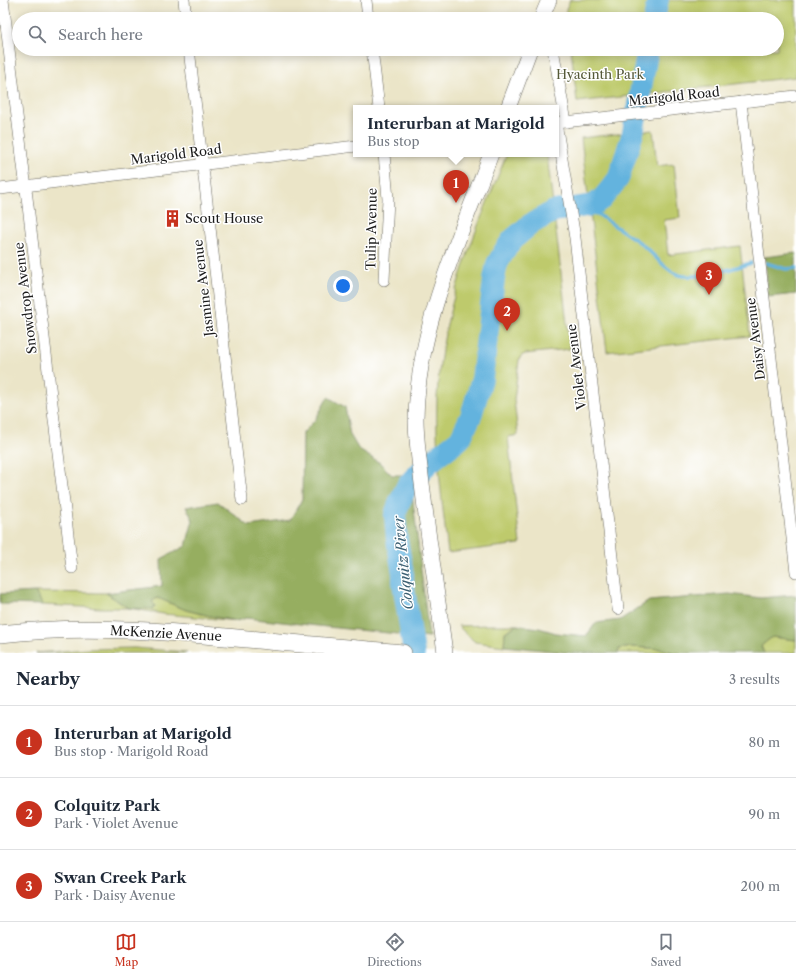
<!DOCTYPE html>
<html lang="en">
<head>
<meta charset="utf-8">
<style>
  :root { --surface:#fff; --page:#f6f6f7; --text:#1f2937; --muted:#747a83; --line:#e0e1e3; --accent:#c8321e }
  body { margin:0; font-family:"Libre Caslon Text",serif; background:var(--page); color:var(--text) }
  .you { position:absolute; left:343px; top:286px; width:14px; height:14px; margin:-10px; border:3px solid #fff; border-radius:50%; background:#1a73e8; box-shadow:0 0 0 6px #1a73e833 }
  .badge { display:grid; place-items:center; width:26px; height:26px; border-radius:50%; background:var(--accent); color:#fff; font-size:13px; font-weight:700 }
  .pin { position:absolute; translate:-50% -33px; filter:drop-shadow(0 1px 2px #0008) }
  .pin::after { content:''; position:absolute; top:21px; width:14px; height:12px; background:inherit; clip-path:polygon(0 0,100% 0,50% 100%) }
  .popup { position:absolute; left:353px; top:105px; width:206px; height:52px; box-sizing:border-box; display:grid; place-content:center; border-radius:0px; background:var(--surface); filter:drop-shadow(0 1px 3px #0005); font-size:13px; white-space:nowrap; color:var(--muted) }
  .popup b { font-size:15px; color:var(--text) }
  .popup::after { content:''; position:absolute; left:50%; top:100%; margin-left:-8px; border:8px solid transparent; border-top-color:var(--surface) }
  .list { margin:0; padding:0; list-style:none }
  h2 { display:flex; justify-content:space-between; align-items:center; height:52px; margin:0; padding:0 16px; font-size:17px }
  h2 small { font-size:13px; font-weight:400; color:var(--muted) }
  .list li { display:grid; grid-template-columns:26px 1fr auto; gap:12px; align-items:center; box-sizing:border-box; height:72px; padding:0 16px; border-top:1px solid var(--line) }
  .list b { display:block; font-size:15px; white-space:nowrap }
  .list p { margin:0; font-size:13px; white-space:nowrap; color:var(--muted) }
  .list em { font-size:13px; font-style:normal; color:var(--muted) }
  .icon { flex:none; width:22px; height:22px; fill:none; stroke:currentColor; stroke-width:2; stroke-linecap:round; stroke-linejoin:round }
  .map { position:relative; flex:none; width:796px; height:653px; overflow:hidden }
  .search { position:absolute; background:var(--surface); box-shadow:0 2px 10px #0003; left:12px; right:12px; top:12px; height:44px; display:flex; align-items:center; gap:10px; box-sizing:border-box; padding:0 14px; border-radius:22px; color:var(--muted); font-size:15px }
  .sheet { height:268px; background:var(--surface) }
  nav { display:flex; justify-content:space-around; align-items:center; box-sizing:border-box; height:56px; border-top:1px solid var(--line); background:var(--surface); font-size:11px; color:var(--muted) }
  nav a { display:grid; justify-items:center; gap:2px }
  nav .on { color:var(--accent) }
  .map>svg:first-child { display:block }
  .green { fill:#beca6c; stroke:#6d7344 }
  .forest { fill:#96ae60; stroke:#59653e }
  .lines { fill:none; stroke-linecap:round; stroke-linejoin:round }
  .stream { stroke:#63b3de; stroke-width:3.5 }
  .river { stroke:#63b3de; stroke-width:22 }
  .minor-casing { stroke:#646258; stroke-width:12 }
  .secondary-casing { stroke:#646258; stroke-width:16 }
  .primary-casing { stroke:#646258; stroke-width:18 }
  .minor { stroke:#fff; stroke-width:11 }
  .secondary { stroke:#fff; stroke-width:15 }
  .primary { stroke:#fff; stroke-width:17 }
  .labels { text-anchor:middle; stroke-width:3; stroke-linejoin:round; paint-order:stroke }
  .park-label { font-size:13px; fill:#555938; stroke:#fff }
  .street-label { font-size:13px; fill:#1c1c1c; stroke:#fff }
  .poi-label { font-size:13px; fill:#1c1c1c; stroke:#fff; text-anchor:start }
  .water-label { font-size:14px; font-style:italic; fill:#3c6073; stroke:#fff }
</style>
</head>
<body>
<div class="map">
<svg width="796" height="653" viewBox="0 0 796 653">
  <rect width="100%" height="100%" fill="#fff"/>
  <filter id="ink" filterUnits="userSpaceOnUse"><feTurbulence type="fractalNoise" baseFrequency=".025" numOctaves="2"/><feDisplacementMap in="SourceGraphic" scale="8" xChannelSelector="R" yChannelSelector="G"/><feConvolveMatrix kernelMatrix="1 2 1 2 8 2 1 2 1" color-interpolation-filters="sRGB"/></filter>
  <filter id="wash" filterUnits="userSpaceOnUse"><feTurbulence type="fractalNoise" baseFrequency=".012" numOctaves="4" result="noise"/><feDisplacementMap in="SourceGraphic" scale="16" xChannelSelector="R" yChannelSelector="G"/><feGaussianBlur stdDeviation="0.9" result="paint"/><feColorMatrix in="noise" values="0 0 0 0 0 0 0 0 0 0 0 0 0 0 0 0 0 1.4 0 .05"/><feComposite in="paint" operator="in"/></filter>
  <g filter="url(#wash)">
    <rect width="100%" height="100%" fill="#ebe5c8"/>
    <g class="green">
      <polygon points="570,0 796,0 796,77 577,102 571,49 777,49 777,19 567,19 566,9"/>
      <polygon points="653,130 657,166 674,164 680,218 664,220 668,255 740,246 750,336 607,352 581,138"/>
      <path d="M507,154H547L570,349L525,354L521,356L519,360L514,400L518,435L508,437L520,544L448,553C442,501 435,450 437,398C441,310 474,234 507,154Z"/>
      <polygon points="35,592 106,593 128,608 151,601 158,598 186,610 210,616 237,621 164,614 128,608 101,608 43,605"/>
      <polygon points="491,625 517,625 505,632 504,646 475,642 458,626"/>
      <polygon points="772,637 796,640 796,653 764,653 761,646"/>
      <polygon points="632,647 662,649 677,653 618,653 619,649"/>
      <polygon points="134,648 187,652 187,653 36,653 88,649"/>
    </g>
    <g class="forest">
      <polygon points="796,253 796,294 768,297 765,257"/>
      <polygon points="328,397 345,407 350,435 359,450 380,463 392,475 410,475 429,637 327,627 246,618 237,621 210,616 186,610 158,598 152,601 155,606 153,609 128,608 106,593 162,586 161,559 186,546 193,520 186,507 218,502 249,526 290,520 302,499 303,433 315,420"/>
      <polygon points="35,592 43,605 0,604 0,594"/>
      <polygon points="729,594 761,598 796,595 796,640 772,637 761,646 764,653 677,653 662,649 632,647 619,649 618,653 573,653 504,646 505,632 517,625 539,628 556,633 586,636 596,623 620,620 649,601"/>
    </g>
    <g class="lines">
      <g class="stream">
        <path d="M586,205C603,219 621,230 639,242C650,250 667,272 679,275C694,280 735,268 751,263"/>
        <polyline points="766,263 786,269 796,268"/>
      </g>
      <g class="river">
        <polyline points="654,19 658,0"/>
        <polyline points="414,653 403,582 403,574 397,539 395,515 399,503 407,486 413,479 430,462 460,439 471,416 482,379 494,279 497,264 505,250 512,240 531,224 554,211 593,205 602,199 618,179 633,133 648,49"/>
      </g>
    </g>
  </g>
  <g filter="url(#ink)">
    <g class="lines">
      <defs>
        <g id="minor">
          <polyline points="3,0 72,568"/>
          <polyline points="184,0 186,19"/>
          <polyline points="366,0 368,19"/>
          <polyline points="189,49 242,500"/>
          <polyline points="372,49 379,108"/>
          <polyline points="553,49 566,122"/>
          <polyline points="741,102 796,572"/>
          <polyline points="556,123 575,238 618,609"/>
          <polyline points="556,123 796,96"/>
          <polyline points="384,154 388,199 384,280"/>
          <polyline points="0,189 356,146"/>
        </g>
        <g id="secondary">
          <polyline points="541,19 549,0"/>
          <polyline points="508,108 530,49"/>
          <path d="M445,653C438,599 429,545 423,491C420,467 416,442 416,418C418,326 459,239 491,154"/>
        </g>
        <path id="primary" d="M0,634C93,623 186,633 279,642C320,646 362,649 403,653"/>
      </defs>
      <use href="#minor" class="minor-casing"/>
      <use href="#secondary" class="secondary-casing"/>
      <use href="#primary" class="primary-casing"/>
      <use href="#minor" class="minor"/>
      <use href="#secondary" class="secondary"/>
      <use href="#primary" class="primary"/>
    </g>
  </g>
  <defs>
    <symbol id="building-bare" viewBox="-9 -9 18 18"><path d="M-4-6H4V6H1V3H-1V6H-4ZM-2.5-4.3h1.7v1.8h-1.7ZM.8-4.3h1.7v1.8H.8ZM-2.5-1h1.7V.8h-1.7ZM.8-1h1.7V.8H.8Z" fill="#c8321e" stroke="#fff" stroke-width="2.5" paint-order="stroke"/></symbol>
  </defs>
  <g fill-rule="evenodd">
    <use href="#building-bare" x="160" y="206" width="25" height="25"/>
  </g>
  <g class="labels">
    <g class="park-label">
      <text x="600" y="79">Hyacinth Park</text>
    </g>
    <g class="street-label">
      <text transform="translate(674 96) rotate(-6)" y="5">Marigold Road</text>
      <text transform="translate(176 154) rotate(-7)" y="5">Marigold Road</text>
      <text transform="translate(371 229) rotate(-89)" y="5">Tulip Avenue</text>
      <text transform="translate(203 288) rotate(-97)" y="5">Jasmine Avenue</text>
      <text transform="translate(25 298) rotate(-97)" y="5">Snowdrop Avenue</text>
      <text transform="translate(755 339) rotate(-97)" y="5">Daisy Avenue</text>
      <text transform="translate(576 367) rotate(-97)" y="5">Violet Avenue</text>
      <text transform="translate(166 633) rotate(3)" y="5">McKenzie Avenue</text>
    </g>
    <g class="poi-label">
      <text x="185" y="223">Scout House</text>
    </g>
    <g class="water-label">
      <text transform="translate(403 563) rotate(-96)" y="5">Colquitz River</text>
    </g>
  </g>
</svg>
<div class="you"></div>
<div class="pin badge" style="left:456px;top:203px">1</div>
<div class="popup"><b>Interurban at Marigold</b>Bus stop</div>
<div class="pin badge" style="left:507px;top:331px">2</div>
<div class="pin badge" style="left:709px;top:295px">3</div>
<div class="search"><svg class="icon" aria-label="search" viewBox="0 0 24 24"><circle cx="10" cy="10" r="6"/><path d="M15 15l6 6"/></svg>Search here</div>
</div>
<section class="sheet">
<h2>Nearby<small>3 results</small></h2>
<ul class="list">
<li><span class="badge">1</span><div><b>Interurban at Marigold</b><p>Bus stop · Marigold Road</p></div><em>80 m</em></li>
<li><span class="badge">2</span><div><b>Colquitz Park</b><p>Park · Violet Avenue</p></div><em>90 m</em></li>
<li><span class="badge">3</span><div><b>Swan Creek Park</b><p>Park · Daisy Avenue</p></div><em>200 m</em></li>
</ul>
</section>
<nav>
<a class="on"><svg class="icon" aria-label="map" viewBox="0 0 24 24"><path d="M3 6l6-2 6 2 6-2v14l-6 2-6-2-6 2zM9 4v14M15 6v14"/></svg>Map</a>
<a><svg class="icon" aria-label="directions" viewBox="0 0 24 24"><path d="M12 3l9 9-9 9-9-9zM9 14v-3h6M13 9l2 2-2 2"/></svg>Directions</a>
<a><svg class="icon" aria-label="saved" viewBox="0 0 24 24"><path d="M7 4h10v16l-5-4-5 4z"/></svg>Saved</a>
</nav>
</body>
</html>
